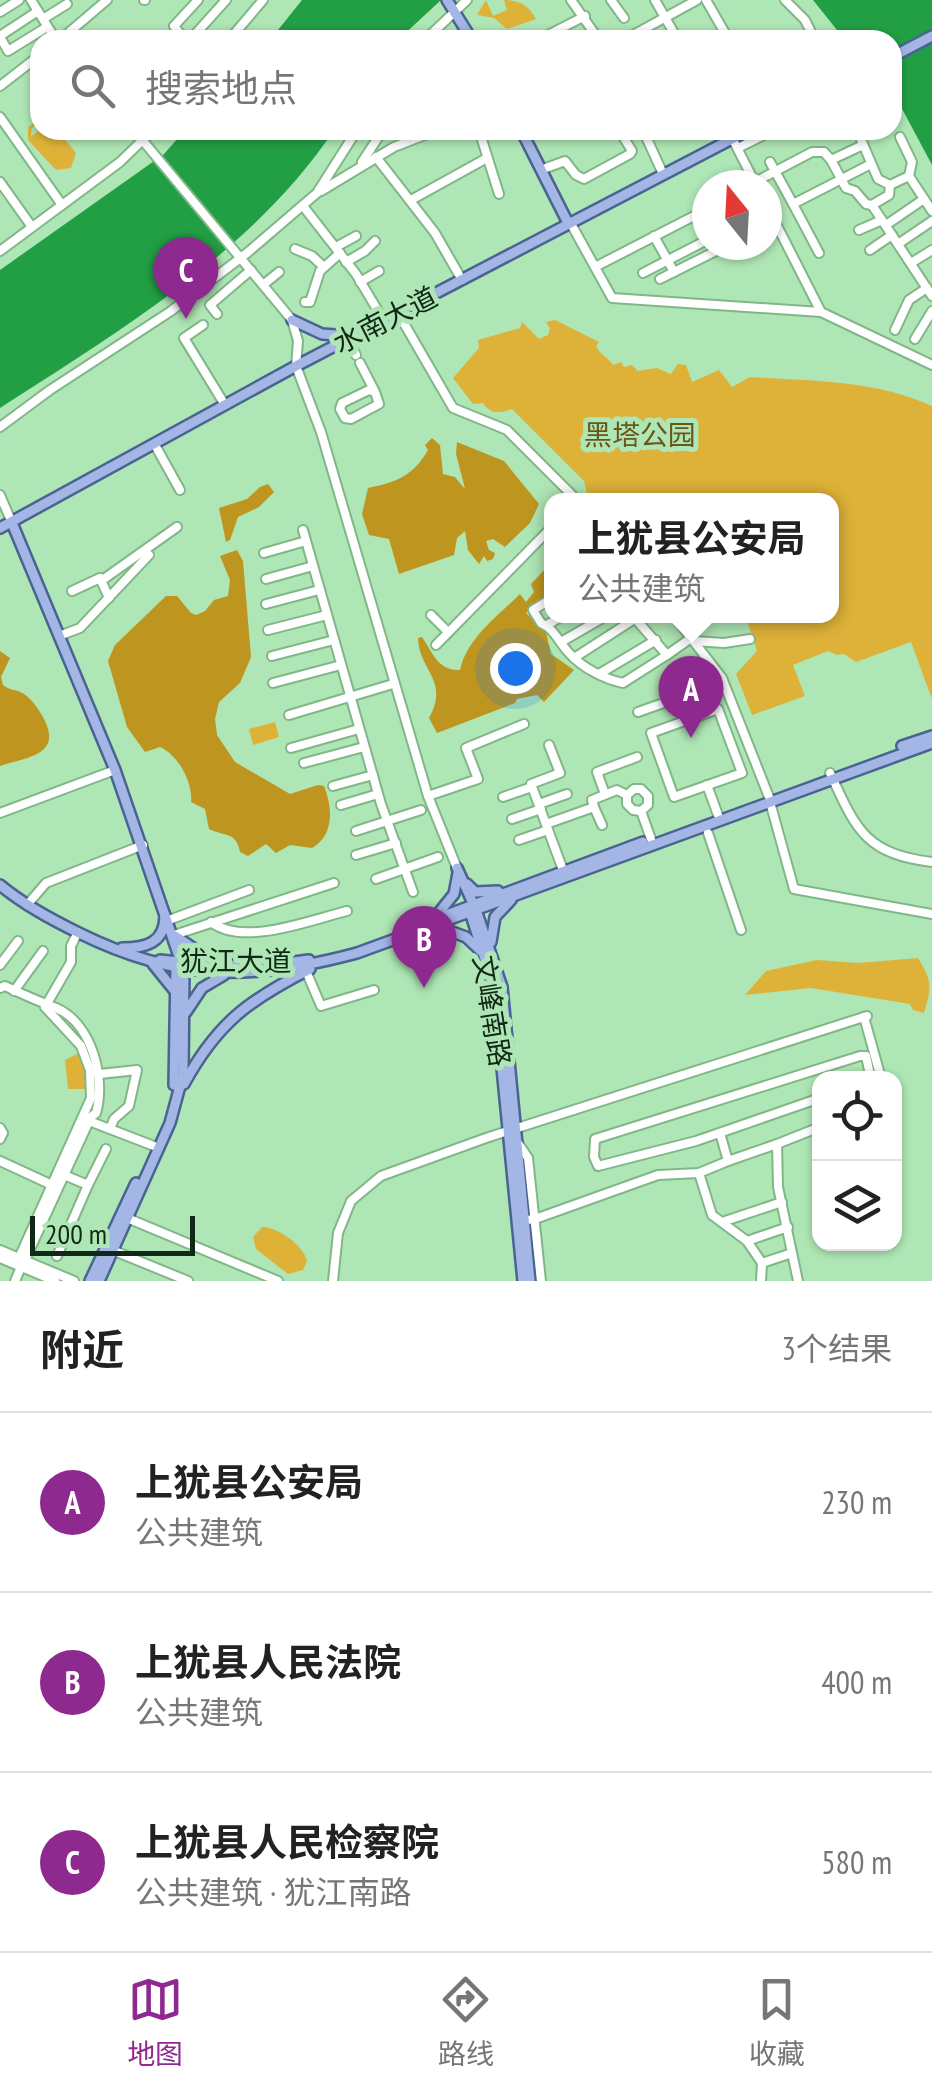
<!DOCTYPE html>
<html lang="zh">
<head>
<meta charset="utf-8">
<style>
  :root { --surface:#fff; --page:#f2f2f2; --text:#222; --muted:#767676; --line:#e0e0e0; --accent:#8e298f }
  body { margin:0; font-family:"PT Sans Narrow","Noto Sans SC",sans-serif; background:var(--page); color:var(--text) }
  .controls { position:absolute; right:30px; bottom:30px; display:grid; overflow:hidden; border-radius:20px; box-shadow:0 2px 8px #0004 }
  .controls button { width:90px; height:90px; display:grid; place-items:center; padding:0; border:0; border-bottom:2px solid var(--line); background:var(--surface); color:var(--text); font:50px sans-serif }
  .compass { position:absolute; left:692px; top:170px; width:90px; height:90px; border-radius:50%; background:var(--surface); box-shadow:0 2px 8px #0004; rotate:342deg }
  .scale { position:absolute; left:30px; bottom:25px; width:165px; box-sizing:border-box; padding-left:10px; border:5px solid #122816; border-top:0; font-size:28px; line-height:35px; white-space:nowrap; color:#122816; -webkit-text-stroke:8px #afe6b5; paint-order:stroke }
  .you { position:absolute; left:515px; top:668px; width:35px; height:35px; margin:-25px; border:8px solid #fff; border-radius:50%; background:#1a73e8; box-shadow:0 0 0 15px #1a73e833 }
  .badge { display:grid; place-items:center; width:65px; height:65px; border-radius:50%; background:var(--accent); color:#fff; font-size:32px; font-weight:700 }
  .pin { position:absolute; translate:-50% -82px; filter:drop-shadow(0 2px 5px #0008) }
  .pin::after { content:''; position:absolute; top:52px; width:35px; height:30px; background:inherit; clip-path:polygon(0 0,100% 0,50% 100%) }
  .popup { position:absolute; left:544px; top:493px; width:295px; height:130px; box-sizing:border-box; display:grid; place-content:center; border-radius:20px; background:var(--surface); filter:drop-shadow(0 2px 8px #0005); font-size:32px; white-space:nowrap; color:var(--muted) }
  .popup b { font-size:38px; color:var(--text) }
  .popup::after { content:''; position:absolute; left:50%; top:100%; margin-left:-20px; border:20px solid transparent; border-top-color:var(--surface) }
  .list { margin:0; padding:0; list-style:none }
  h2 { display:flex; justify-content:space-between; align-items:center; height:130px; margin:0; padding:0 40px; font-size:42px }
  h2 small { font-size:32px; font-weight:400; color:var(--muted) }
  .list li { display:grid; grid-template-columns:65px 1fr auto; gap:30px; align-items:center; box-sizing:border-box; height:180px; padding:0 40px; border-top:2px solid var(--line) }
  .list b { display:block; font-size:38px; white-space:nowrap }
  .list p { margin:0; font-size:32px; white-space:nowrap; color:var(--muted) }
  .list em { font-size:32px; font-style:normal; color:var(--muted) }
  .icon { flex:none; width:55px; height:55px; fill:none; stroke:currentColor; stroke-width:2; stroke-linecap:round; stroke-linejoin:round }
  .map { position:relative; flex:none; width:932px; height:1281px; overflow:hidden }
  .search { position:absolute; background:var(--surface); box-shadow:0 2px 8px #0004; left:30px; right:30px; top:30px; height:110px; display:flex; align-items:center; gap:25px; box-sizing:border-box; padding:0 35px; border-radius:30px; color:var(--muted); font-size:38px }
  .sheet { height:670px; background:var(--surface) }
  nav { display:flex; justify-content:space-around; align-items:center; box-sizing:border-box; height:140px; border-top:2px solid var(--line); background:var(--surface); font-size:28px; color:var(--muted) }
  nav a { display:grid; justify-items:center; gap:5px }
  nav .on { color:var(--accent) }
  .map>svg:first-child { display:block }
  .green { fill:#deb239 }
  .forest { fill:#be951f }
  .water { fill:#229f45 }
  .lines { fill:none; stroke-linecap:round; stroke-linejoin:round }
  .minor-casing { stroke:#81b788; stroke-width:12 }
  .major-casing { stroke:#4a6491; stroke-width:14 }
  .minor { stroke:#fff; stroke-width:8 }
  .major { stroke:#a4b6e5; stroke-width:9 }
  .labels { text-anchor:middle; stroke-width:10; stroke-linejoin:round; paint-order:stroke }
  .street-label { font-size:28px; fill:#122816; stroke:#afe6b5 }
  .park-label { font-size:28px; fill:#6a551d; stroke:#afe6b5 }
</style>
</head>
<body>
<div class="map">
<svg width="932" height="1281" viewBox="0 0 932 1281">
  <rect width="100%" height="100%" fill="#afe6b5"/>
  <g class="green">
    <path d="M486,0L493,16L507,10L504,0C519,0 529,5 536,19L507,29L494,18L477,15Z"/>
    <polygon points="40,119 40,123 32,128 31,136 40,130 57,130 76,153 71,168 56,170 28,140 28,127"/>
    <path d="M555,320L599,342L596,346C600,355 608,357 613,365L621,362L624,367L632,365L638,371L657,368L671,374L678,364L686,365L692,382L719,370L732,387L750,377C811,381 876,380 932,406V699L911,642L856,662L844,654L837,655L828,651L793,665L805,696L752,715L736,674L757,651L747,621L710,616H831V500H592L587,494L584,481L512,409C501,413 490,415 483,403L473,404L453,378L479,348L478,340L520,328L522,322L539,339L548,335L550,328L546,322Z"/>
    <polygon points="275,722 279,737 253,745 249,729"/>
    <path d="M918,958C932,981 932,986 924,1013L913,1010L910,1004L811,988L745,995L766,971L817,960L858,963Z"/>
    <polygon points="79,1053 86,1074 86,1089 68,1089 65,1060"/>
    <path d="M262,1227C278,1227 303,1245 307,1261L303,1270L288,1274L256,1249L253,1237Z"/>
  </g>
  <g class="forest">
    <path d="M432,438L440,445L443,474L455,477L465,489L456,454L457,442L504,461L539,504L530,523L505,547L493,539L486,541L489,550L495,553L493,559L487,561L484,556L479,564L468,550L465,531L457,538L454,555L399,574L389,539L369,535L362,514L368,488C397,482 413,476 428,450L425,445Z"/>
    <polygon points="268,484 274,492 259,507 238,517 230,540 226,542 219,508 247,499 260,487"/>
    <path d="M237,550L243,561L251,657L240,683L219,702L215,719L217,735L235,762L290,794L318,785L324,786C333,808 334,836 312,848L290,845L276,853L266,844L248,856L240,852C236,831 225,837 209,829L205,809L191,802C193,782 178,755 160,747L145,752L127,727L108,661L115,645L166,596H177L191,613L196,615L205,611L214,600L228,596L230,580L220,556Z"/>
    <path d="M551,556V593L526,613L546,632L551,654L574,670L544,702L537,695L517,699L515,703L437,733L429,718C450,680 419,671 418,638L422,637C433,653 438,671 460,670C467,638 498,616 520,594L526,602L534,592L531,584L548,566Z"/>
    <path d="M0,651L10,658L1,677L3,685C10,691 17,689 24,694C32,699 40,711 44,719C63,756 25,757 0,766Z"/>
  </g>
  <g class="water">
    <polygon points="302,0 441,0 398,40 270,40"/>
    <polygon points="813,0 932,0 932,165 892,90 892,40 845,40"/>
    <path d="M185,130H334C253,251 121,330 0,408V270L164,154Z"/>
  </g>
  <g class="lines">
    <defs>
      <g id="minor">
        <polyline points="31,0 56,40"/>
        <polyline points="144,0 145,0"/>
        <polyline points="571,0 599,40"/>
        <polyline points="611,0 624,18"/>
        <polyline points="655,0 678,40"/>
        <polyline points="706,0 729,40"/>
        <polyline points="785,0 805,20 815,40"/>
        <polyline points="0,12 19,0"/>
        <polyline points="43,19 67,4"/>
        <polyline points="548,35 585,16"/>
        <polyline points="0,36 38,11"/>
        <polyline points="0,37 8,51 47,27"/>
        <polyline points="60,40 107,0"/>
        <polyline points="185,40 174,26 198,0"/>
        <polyline points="190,40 226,0"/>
        <polyline points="229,40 263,0"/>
        <polyline points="425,40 467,0"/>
        <polyline points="624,40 697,0"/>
        <polyline points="0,86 40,55"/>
        <polyline points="0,117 62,205"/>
        <polyline points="134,130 292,320 298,341 296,366 321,432 428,796 457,868"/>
        <polyline points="479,130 499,194"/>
        <polyline points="643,130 663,174"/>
        <polyline points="728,130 756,185"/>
        <polyline points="857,130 878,179 890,185 909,176 912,162 900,137"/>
        <polyline points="738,148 774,130"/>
        <polyline points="376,157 435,233 462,280"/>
        <polyline points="831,160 846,188 855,191 866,204 872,205 932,296"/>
        <polyline points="362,162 383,130"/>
        <polyline points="770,162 793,204 871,164"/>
        <polyline points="546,168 565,161 576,175 584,179 630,154 632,151 619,130"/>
        <polyline points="909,176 932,211"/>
        <polyline points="0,182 32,227"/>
        <polyline points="755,182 812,152 824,152 831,160 863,145"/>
        <polyline points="321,191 394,147 438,130"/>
        <polyline points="411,200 487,158"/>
        <polyline points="793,204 819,253"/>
        <polyline points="872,205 889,195 890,185"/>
        <polyline points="303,206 356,274 384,321"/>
        <polyline points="767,206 821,312 932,365"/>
        <polyline points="570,222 612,298 821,312"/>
        <polyline points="886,225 924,199"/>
        <polyline points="859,230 882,220"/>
        <polyline points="654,236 674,272"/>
        <polyline points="898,244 932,221"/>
        <polyline points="336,247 356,236"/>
        <polyline points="295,249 312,256 324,267"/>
        <polyline points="870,250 892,235"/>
        <polyline points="0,251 120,162 153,130"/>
        <polyline points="346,262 365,251 375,241"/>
        <polyline points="911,263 932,250"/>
        <polyline points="595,267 694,216"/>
        <polyline points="643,273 707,240"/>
        <polyline points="660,279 728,245"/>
        <polyline points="360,282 379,271"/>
        <polyline points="263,285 279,272"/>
        <polyline points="305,302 310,302 320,271 340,253"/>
        <polyline points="398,313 453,408 507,430 577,500"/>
        <polyline points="217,314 210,305 251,270"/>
        <polyline points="203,325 184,338 225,405"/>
        <polyline points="895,330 909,300 927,288"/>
        <polyline points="915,339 932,311"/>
        <polyline points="348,340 356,355"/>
        <polyline points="360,363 374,390"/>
        <polygon points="369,390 375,392 379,404 351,419 345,418 340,409 342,403"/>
        <polyline points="0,427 50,390 171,311 247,253 317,193 357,130"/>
        <polyline points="155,445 180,490"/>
        <polyline points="0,495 12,523"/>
        <polyline points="303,530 381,804 413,892"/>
        <polyline points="264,553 306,541"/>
        <polyline points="266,579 313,566"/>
        <polyline points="101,581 177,527"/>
        <polyline points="72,591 100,578 109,598"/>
        <path d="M551,599L533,610L541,623C555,629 559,643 570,654C583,668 604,679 623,683L667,655"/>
        <polyline points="266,604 319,590"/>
        <polyline points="431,615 448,632"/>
        <polyline points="633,616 667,655 691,638"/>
        <polyline points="674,616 722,678 769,797"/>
        <polyline points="547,625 562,616"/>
        <polyline points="268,630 327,615"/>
        <polyline points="59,636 80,628 149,555"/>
        <polyline points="694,641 724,643 750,639"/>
        <polyline points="561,642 606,616"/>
        <polyline points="436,645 551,528"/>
        <polyline points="272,656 334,640"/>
        <polyline points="574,658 636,618"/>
        <polyline points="599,674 656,640"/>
        <polyline points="273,683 341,665"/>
        <polygon points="718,709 742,773 674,797 651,733"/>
        <polyline points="638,712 723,682"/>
        <polyline points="289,715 393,684"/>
        <polyline points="549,745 560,773 531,784 563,870"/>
        <polyline points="291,748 359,729"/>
        <polyline points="304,763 364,747"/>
        <path d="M830,773C856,829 865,854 932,862"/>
        <polyline points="707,785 718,815"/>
        <polyline points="333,786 373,775"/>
        <polyline points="605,794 597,772 637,757"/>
        <polyline points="428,796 478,779 466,748 524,724"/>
        <polyline points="503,797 532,787"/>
        <polyline points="770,802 794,889 932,914"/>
        <polyline points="539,804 567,794"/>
        <polyline points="341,805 378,794"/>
        <polyline points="594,807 602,825"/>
        <polyline points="641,811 648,805 648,796 641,789 634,789 627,795 627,804 633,810 641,811 651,839"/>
        <polyline points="0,813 115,770"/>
        <polyline points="512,819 541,809"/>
        <polyline points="546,824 594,807 592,800 617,790 627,795"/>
        <polyline points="356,831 421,810"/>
        <polyline points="708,833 741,930"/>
        <polyline points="519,840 548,830"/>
        <polyline points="356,855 396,843"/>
        <polyline points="376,879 438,857"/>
        <polyline points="27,905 46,883 143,845"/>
        <polyline points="169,920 249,890"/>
        <path d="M211,922C243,947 310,920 347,911"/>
        <polyline points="174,935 334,883"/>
        <polyline points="0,965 18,941"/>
        <polyline points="306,971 321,1006 374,990"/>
        <path d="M0,988L5,986C22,994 38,1001 56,1008C92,1023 106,1079 96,1113L87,1120"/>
        <polyline points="14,991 43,951"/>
        <polyline points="45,1007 71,962 71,946 78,932"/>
        <polyline points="864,1017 881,1078"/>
        <polyline points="100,1074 137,1070 129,1106 114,1119 110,1129"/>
        <polyline points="820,1098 696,1141 598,1166 594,1157 595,1139 860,1056 866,1056 870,1075 867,1078"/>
        <polyline points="0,1128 3,1133 0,1139"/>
        <polyline points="720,1133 728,1161 777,1144"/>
        <polyline points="516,1140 528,1158 541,1281"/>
        <polyline points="0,1161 52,1185"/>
        <polyline points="699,1173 712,1215 747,1241 762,1263 761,1281"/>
        <polyline points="88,1185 106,1149"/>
        <polyline points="127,1218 278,1281"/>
        <polyline points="518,1221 535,1219 658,1175 699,1173 728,1161"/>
        <polyline points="722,1222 782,1202"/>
        <polyline points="747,1241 788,1227"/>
        <polyline points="0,1250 74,1281"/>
        <polyline points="112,1250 188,1281"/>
        <polyline points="57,1256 88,1185 64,1175"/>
        <polyline points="0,1258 55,1281"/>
        <polyline points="19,1258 91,1098 90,1070 81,1046 45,1007"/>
        <polyline points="25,1260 89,1121 154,1146"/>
        <polyline points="762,1263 792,1253"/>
        <polyline points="15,1281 21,1267"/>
        <polyline points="333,1281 338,1233 351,1201 381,1176 486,1138 867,1016"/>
        <polyline points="798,1281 778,1187 777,1144 820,1127"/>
      </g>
      <g id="major">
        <polyline points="447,0 472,40"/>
        <polyline points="892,57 932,36"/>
        <polyline points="521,130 568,223"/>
        <polyline points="292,320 322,334 351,336"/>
        <polyline points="12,523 115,770 184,971 183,1075 170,1123 99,1281"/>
        <polyline points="0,528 296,366 749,130"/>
        <polyline points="902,746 932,736"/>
        <polyline points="457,868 476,910 502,987 530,1281"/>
        <polyline points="467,884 475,892 498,891"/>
        <path d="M0,885C24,905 52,920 79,933C178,982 253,981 357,953L932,743"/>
        <polyline points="469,909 494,987 523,1281"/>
        <polyline points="437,915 454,894 458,873"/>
        <polyline points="436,926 466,937 482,952"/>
        <polyline points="414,927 643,842"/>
        <polyline points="175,936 216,963"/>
        <polyline points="491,942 495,917 511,900"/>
        <path d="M122,948C146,948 165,943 165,915"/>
        <path d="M160,960C211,966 258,968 309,960"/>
        <polyline points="153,964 174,990"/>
        <polyline points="186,1012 202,988 224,975"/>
        <path d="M184,1084C217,1023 249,1000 310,969"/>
        <polyline points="174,1085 176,966"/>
        <polyline points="90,1281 136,1183"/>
      </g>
    </defs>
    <use href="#minor" class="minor-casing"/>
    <use href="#major" class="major-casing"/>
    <use href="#minor" class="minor"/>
    <use href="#major" class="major"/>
  </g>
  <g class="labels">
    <g class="street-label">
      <text transform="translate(385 320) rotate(-27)" y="10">水南大道</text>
      <text x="236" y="971">犹江大道</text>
      <text transform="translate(492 1011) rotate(81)" y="10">文峰南路</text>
    </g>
    <g class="park-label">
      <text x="640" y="445">黑塔公园</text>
    </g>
  </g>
</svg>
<div class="controls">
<button><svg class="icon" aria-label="locate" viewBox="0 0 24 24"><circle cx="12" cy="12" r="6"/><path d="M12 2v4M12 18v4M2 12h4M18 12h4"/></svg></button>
<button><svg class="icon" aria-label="layers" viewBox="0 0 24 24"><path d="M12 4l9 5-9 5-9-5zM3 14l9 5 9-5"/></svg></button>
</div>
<svg class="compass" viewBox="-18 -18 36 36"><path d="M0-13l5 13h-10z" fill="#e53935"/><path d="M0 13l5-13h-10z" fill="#767676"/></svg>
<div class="scale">200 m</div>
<div class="you"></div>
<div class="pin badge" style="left:691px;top:738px">A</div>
<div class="popup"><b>上犹县公安局</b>公共建筑</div>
<div class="pin badge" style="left:424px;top:988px">B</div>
<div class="pin badge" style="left:186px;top:319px">C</div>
<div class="search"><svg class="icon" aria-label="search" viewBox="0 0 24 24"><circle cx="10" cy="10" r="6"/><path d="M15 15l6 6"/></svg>搜索地点</div>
</div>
<section class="sheet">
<h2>附近<small>3个结果</small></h2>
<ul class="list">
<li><span class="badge">A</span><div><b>上犹县公安局</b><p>公共建筑</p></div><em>230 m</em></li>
<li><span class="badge">B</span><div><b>上犹县人民法院</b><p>公共建筑</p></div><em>400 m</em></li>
<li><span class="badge">C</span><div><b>上犹县人民检察院</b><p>公共建筑 · 犹江南路</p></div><em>580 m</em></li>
</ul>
</section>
<nav>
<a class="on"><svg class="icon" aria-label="map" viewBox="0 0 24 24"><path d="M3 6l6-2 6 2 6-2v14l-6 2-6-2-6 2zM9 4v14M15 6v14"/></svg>地图</a>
<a><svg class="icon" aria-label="directions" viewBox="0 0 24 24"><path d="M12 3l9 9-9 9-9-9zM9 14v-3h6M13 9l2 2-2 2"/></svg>路线</a>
<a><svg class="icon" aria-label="saved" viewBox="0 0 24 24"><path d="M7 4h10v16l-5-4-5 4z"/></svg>收藏</a>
</nav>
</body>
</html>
